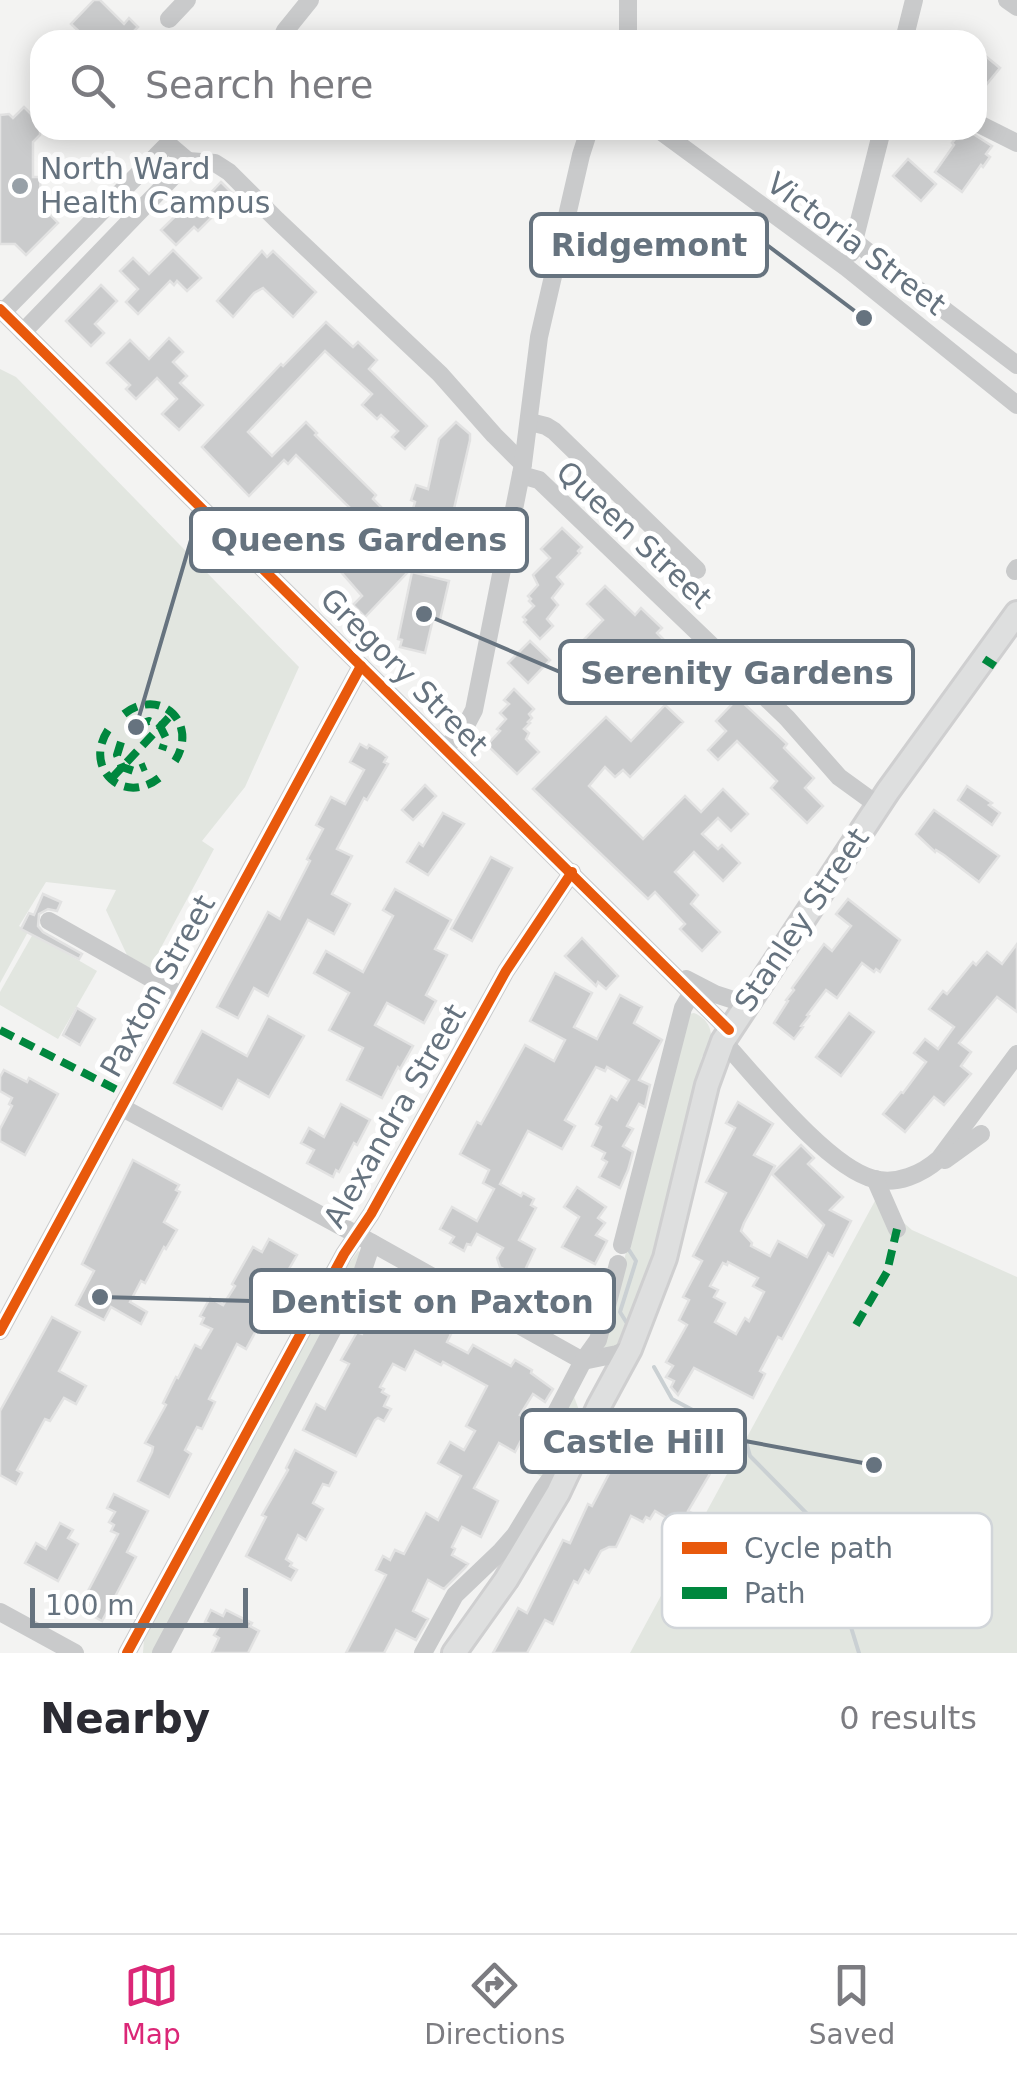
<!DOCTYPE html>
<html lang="en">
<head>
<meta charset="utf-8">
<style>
  :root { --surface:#fff; --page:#f2f2f3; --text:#2b2b33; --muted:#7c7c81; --line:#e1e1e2; --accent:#db2777 }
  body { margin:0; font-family:"DejaVu Sans",sans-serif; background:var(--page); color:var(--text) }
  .scale { position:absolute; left:30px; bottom:25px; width:218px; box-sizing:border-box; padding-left:10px; border:5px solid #66737f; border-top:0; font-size:28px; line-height:35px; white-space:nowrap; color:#66737f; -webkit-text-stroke:8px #fff; paint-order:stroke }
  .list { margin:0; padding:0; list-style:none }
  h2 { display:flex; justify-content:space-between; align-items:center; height:130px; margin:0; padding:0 40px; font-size:42px }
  h2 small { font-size:32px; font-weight:400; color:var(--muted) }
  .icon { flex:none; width:55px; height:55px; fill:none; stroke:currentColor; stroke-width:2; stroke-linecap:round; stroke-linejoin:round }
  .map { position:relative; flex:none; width:1017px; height:1653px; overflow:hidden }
  .search { position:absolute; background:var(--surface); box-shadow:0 5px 25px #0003; left:30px; right:30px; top:30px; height:110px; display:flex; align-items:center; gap:25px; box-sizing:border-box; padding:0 35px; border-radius:30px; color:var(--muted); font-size:38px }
  .sheet { height:280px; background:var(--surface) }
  nav { display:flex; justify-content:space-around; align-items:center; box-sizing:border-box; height:140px; border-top:2px solid var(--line); background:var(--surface); font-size:28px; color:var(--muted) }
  nav a { display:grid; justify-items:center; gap:5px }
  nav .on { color:var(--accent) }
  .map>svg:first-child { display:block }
  .green { fill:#e2e6e0 }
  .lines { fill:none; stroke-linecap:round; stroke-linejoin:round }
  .stream { stroke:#cad0d3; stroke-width:4 }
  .building { fill:#cacbcc; stroke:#e2e2e2; stroke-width:2.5; fill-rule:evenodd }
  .major-casing { stroke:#cfcfd0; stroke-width:28 }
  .minor { stroke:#c9cacb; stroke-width:18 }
  .major { stroke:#dedfdf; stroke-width:22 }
  .quiet { stroke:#00873e; stroke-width:8; stroke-dasharray:15 8; stroke-linecap:butt }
  .cycleway-casing { stroke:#fff; stroke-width:16 }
  .cycleway { stroke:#e8590c; stroke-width:10 }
  .poi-dot { fill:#97a0a7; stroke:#fff; stroke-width:4 }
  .labels { text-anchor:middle; stroke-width:10; stroke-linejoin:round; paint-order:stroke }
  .poi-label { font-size:30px; fill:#66737f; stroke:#fff; text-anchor:start }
  .street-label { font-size:30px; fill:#66737f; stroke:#fff }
  .key { fill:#fff; stroke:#d1d5d9; stroke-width:2.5 }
  .key-label { font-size:28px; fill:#66737f }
  .leader { fill:none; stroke:#66737f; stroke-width:4 }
  .callout-dot { fill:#66737f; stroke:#fff; stroke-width:4 }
  .callout { fill:#fff; stroke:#66737f; stroke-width:4 }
  .callout-label { font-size:32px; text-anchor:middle; font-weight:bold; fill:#66737f }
</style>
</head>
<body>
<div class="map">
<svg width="1017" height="1653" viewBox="0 0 1017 1653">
  <rect width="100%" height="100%" fill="#f3f3f2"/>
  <g class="green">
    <polygon points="0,369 16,377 299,667 245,787 202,841 214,849 150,968 127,955 106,910 116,890 46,882 19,926 28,932 0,983"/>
    <polygon points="33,934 97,971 58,1039 0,1005 0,992"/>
    <path d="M694,1013C714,1021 716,1042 702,1057L653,1251L622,1344L601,1353L606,1341L628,1243L689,1014Z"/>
    <polygon points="876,1199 912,1230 1017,1277 1017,1653 630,1653"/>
    <polygon points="358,1251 360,1252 358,1268 153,1653 143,1653 144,1639 345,1269"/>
    <polygon points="573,1394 579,1410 573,1427 578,1431 546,1479 531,1471"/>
  </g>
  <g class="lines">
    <g class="stream">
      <polyline points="628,1325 620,1312 636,1261 629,1250"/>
      <polyline points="654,1367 672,1399 745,1438 750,1456 820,1527 859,1653"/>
    </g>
  </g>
  <g class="building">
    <polygon points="94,0 100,0 124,24 129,18 138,27 134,31 143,40 88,40 71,24"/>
    <polygon points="977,49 1000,68 977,96"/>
    <polygon points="24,107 40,123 40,135 33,142 33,177 40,177 41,205 58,223 26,255 15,244 0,244 0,115 9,114 13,118"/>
    <polygon points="962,130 967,130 992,146 986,154 990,157 983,167 981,165 962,192 935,172 954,145 952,143"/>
    <polygon points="908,159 936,184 921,201 893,176"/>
    <polygon points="221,182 238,199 225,212 221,208 198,231 194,227 176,245 161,230 194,198 200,204"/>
    <polygon points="173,250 201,278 187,291 177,281 174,285 170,281 138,314 126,302 138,289 120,271 133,258 149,274"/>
    <polygon points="262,251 267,257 273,251 316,292 293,317 263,288 254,293 233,317 217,301"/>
    <polygon points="101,285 117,301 95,324 104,333 91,346 66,321"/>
    <polygon points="326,322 353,347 358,342 377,360 369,369 427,426 405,449 392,437 398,431 381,415 377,419 362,405 372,394 325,351 248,432 272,456 306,422 317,433 315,435 376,495 373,499 384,510 361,534 391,563 412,542 425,554 365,617 353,605 362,596 333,563 326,571 306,552 350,508 296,455 288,464 284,460 249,496 202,447 281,364 283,366"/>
    <polygon points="169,338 183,352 173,362 187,376 180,383 203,405 179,430 162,414 177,399 157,378 136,399 126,389 130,385 107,363 130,340 149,359"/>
    <polygon points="456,422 470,434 470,440 450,526 411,515 415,502 411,500 416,485 428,489 439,439"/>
    <polygon points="562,528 582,547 578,551 580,553 557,577 563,584 552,598 558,605 547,619 553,626 540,639 524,622 526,620 523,617 534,606 529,601 531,599 528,596 538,585 533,575 550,558 541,549"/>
    <polygon points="412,572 449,581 440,620 433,619 425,653 400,647 402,640 398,639"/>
    <polygon points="605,586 635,615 641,608 662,628 657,633 674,650 665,660 684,681 664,702 646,684 635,695 616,676 602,690 568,656 603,620 587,604"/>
    <polygon points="530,641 550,660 528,683 508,663"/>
    <polygon points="514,689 534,709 529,714 532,718 528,722 530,723 524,729 529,733 526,739 539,752 517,774 487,745 500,731 497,729 506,719 500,713 509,704 504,700"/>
    <polygon points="738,698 787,744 784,748 814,778 805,788 823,806 807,823 771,788 777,781 737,741 718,760 708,750 726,731 716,721"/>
    <polygon points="665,705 683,722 630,777 623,770 615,777 605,767 589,786 643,839 685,796 701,812 723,789 748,814 731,831 718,818 702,834 718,849 722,845 740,863 723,881 694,852 675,872 698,895 691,904 720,932 702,951 680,929 685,924 655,892 648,899 533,789 606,717 631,741"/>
    <polygon points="360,744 367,748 369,745 382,753 387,757 384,762 388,764 367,800 364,798 337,849 352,856 332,894 350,904 334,934 308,920 268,996 254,988 238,1018 217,1007 268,912 280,919 310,861 307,859 323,829 316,825 331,797 345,804 364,770 350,762"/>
    <polygon points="425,785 436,796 413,820 402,810"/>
    <polygon points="967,786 992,803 989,805 1000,813 992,825 958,800"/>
    <polygon points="934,810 999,856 979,882 944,855 936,850 935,852 916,834"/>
    <polygon points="443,813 464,824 428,875 407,862 419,843 423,846"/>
    <polygon points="491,857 512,868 472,941 451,929"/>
    <polygon points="395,889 451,920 435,949 447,955 426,995 436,1001 424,1023 387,1003 375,1025 413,1046 400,1069 398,1067 382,1098 347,1080 363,1048 329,1030 349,993 314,973 326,951 363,972 393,916 383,910"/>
    <polygon points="43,894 61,902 57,911 48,909 39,914 38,926 43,932 82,954 79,959 21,929 29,913 34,915"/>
    <polygon points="848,899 900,940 880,972 876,969 874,972 862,963 837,998 826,990 807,1015 809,1016 801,1026 803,1027 794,1039 774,1023 788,1001 786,1000 794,990 792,988 824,944 832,951 851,926 836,914"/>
    <polygon points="582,938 618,976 606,989 598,982 596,986 565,956"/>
    <polygon points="1017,944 1017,1012 997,997 959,1043 971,1052 961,1066 971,1074 944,1105 934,1097 905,1132 883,1114 901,1092 903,1093 926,1062 914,1053 925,1039 938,1049 954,1027 929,1009 943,991 947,994 973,962 976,965 987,952 1002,964"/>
    <polygon points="555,973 592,993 574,1027 597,1039 620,995 642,1007 634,1023 662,1040 639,1080 650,1085 645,1107 639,1104 627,1126 633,1129 623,1146 633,1152 628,1170 620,1188 599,1177 607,1162 602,1159 605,1153 592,1146 601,1127 596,1124 611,1096 617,1100 629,1080 607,1067 605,1071 596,1067 565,1120 575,1126 562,1149 528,1131 500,1184 521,1196 523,1193 534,1199 531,1205 536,1208 519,1240 535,1249 526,1268 534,1272 528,1282 500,1267 497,1258 503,1248 477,1234 471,1245 467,1244 464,1251 450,1243 454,1237 440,1229 452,1207 477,1221 494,1189 483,1183 489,1170 460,1154 477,1122 481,1124 525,1045 554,1061 565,1040 530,1021"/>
    <polygon points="77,1008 95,1019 80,1045 63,1035"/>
    <polygon points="849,1013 874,1032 841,1076 816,1057"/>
    <polygon points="268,1016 304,1036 269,1097 238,1080 222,1109 174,1083 202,1031 247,1056"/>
    <polygon points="4,1070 27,1082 29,1078 58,1094 25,1155 0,1141 0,1129 12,1106 9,1104 12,1098 0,1091 0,1077"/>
    <path d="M738,1102L773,1124L754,1155L775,1166L744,1223L741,1231L752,1243L751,1246L770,1256L778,1241L807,1257L824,1225L772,1174L801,1145L814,1158L808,1164L843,1197L830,1210L851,1221L833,1256L828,1253L782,1339L778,1337L760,1371L765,1374L753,1398L694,1368L678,1395L671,1387L674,1381L666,1377L673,1366L666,1362L687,1325L679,1320L689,1300L683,1297L702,1261L693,1256L726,1193L706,1182L735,1128L726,1123ZM728,1262L758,1278L753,1286L764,1292L749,1321L745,1318L736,1334L715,1322L725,1303L714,1297L718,1290L710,1286L723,1263L727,1265Z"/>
    <polygon points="341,1104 370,1120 357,1145 354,1143 339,1172 336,1170 333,1177 307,1163 314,1150 301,1143 309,1128 324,1137"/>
    <polygon points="133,1160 179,1185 176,1190 180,1192 164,1222 177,1230 166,1249 164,1247 145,1283 141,1281 130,1302 147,1312 141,1324 111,1307 104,1320 76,1305 94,1271 82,1264"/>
    <polygon points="577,1187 606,1207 598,1218 605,1223 596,1235 607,1241 595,1264 562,1247 579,1217 564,1207"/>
    <polygon points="269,1239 297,1255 289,1269 296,1273 297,1276 291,1286 283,1282 246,1349 237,1344 209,1399 215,1402 202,1429 197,1427 185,1450 191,1454 169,1497 138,1481 152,1452 153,1447 145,1443 166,1405 163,1403 176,1377 178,1378 195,1345 201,1348 212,1329 201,1324 204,1318 200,1316 210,1298 223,1305 235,1286 232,1284 253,1247 262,1252"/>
    <polygon points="380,1300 395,1308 399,1303 423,1316 422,1318 451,1334 447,1342 468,1353 473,1345 511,1366 515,1360 532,1370 531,1373 553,1389 545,1402 533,1394 520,1415 526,1418 523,1422 529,1425 515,1452 499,1443 474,1488 498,1501 481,1537 462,1527 452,1547 455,1549 452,1555 468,1564 465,1568 444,1589 428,1580 413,1611 428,1619 416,1640 396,1630 384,1653 346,1653 386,1575 376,1570 383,1556 390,1560 395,1550 404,1554 426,1513 438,1520 461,1476 438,1463 450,1442 464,1450 475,1431 466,1426 487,1386 443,1362 441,1365 415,1351 405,1370 393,1364 380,1387 384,1389 382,1392 389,1396 384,1406 391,1409 384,1421 378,1418 375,1420 356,1456 303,1430 316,1404 325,1409 349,1364 341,1360 357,1332 362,1334"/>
    <polygon points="52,1317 80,1332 59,1371 86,1386 76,1404 64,1398 50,1421 45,1419 17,1470 22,1473 16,1484 0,1475 0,1411"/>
    <polygon points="702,1430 720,1439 716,1446 724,1450 688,1511 692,1513 683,1528 655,1511 650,1519 646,1517 643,1522 631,1516 616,1547 609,1547 601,1551 589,1573 585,1570 578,1583 574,1581 553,1624 545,1620 527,1653 493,1653 518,1608 527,1613 563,1540 570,1543 588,1504 592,1506 612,1468 621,1472 641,1432 688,1456"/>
    <polygon points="295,1450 336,1472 329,1486 323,1484 313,1503 323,1509 306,1540 298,1535 286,1559 292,1563 290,1566 297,1570 291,1580 246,1556 266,1517 262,1515 288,1470 286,1468"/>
    <polygon points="114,1494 148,1511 127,1552 136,1557 102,1621 79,1608 118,1534 111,1531 114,1525 109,1522 115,1512 107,1508"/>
    <polygon points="60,1523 73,1530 68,1538 78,1544 58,1581 25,1563 36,1543 46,1549"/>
    <polygon points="211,1610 223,1616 226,1610 252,1623 250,1626 259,1631 248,1653 212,1653 219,1638 214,1635 218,1628 205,1622"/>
  </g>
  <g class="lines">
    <defs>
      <polyline id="major" points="454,1653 506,1580 558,1493 599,1406 630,1349 665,1258 707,1085 723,1041 888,791 1017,613"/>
    </defs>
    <use href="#major" class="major-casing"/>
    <g class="minor">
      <polyline points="628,0 628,40"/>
      <polyline points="1007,0 1017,7"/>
      <polyline points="169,19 187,0"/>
      <polyline points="281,40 285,31 310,0"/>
      <polyline points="904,40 914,0"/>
      <polyline points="977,123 1017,143"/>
      <polyline points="659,130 847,268 1017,405"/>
      <polyline points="188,161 215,163 229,172 277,220 440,374 494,435 523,464"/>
      <polyline points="855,242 1017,365"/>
      <polyline points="851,253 882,130"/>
      <polyline points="0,309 729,1030"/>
      <polyline points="3,312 168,144 188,161 23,332"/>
      <polyline points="530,422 546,426 554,431 697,570"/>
      <polyline points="521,475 539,480 787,718 839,777 879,806"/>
      <polyline points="1015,571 1017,568"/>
      <polyline points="445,748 464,729 474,710 523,464 539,337 581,155 589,130"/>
      <polyline points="49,921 182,996"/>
      <polyline points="686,979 715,994 746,1004"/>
      <path d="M723,1041C755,1076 828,1168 874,1179C897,1185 922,1174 939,1159L1017,1054"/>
      <polyline points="121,1107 372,1243 583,1361 617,1354 630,1349"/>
      <polyline points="945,1160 981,1134"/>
      <polyline points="875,1179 897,1229"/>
      <polyline points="622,1245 683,1008 691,994"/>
      <polyline points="0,1331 361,666"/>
      <polyline points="535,1453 583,1361 598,1340 618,1264"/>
      <polyline points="0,1612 75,1653"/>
      <polyline points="127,1653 344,1254 371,1214 506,971 572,872"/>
      <polyline points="161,1653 361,1276 372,1243"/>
      <polyline points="423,1653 455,1595 501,1551 515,1535 543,1489 569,1453"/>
    </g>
    <use href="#major" class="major"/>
    <g class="quiet">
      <polyline points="984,659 995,666"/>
      <path d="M124,714C160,686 199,723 175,761"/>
      <polyline points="136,725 149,721 160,726 166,738 162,750"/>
      <path d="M108,730C83,768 123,806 159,778"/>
      <polyline points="121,742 117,755 122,767 134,771 146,766"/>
      <polyline points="111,779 173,713"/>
      <polyline points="0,1030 127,1095"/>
      <polyline points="856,1325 887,1272 897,1229"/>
    </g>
    <defs>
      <g id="cycleway">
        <polyline points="0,309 729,1030"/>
        <polyline points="0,1331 361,666"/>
        <polyline points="127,1653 344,1254 371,1214 506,971 572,872"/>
      </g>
    </defs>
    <use href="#cycleway" class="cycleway-casing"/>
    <use href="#cycleway" class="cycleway"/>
  </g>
  <circle class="poi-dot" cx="20" cy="186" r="10"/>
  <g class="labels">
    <g class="poi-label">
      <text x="40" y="179">North Ward<tspan x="40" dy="34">Health Campus</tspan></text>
    </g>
    <g class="street-label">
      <text transform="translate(856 244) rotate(37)" y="10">Victoria Street</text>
      <text transform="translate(634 535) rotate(43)" y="10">Queen Street</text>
      <text transform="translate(404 672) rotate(45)" y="10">Gregory Street</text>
      <text transform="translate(802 920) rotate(-56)" y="10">Stanley Street</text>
      <text transform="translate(158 986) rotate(-61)" y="10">Paxton Street</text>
      <text transform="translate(395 1116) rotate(-60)" y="10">Alexandra Street</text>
    </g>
  </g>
  <rect x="662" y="1513" width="330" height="115" rx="15" class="key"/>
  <rect x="682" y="1542" width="45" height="12" fill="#e8590c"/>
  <rect x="682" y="1587" width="45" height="12" fill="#00873e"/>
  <g class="key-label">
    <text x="744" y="1558">Cycle path</text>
    <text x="744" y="1603">Path</text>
  </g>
  <path class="leader" d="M864 318L767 245M136 727L191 540M424 614L560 672M100 1297L251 1301M874 1465L745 1441"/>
  <g class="callout-dot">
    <circle cx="864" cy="318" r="10"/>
    <circle cx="136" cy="727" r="10"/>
    <circle cx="424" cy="614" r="10"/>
    <circle cx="100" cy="1297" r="10"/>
    <circle cx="874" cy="1465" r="10"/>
  </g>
  <g class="callout">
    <rect x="531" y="214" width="236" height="62" rx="10"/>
    <rect x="191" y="509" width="336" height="62" rx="10"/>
    <rect x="560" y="641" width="353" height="62" rx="10"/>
    <rect x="251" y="1270" width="363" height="62" rx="10"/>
    <rect x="522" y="1410" width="223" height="62" rx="10"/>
  </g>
  <g class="callout-label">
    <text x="649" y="256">Ridgemont</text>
    <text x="359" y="551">Queens Gardens</text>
    <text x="737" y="684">Serenity Gardens</text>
    <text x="432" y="1313">Dentist on Paxton</text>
    <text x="634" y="1453">Castle Hill</text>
  </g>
</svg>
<div class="scale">100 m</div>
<div class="search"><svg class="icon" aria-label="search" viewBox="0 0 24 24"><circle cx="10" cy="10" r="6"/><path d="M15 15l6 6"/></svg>Search here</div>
</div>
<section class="sheet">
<h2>Nearby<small>0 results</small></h2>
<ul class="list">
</ul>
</section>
<nav>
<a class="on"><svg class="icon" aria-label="map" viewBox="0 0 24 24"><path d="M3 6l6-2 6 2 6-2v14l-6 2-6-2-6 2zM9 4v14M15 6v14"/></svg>Map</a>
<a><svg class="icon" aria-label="directions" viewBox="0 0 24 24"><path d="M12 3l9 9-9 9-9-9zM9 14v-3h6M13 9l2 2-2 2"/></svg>Directions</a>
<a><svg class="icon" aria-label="saved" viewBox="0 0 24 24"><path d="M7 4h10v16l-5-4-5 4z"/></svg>Saved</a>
</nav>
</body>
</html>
